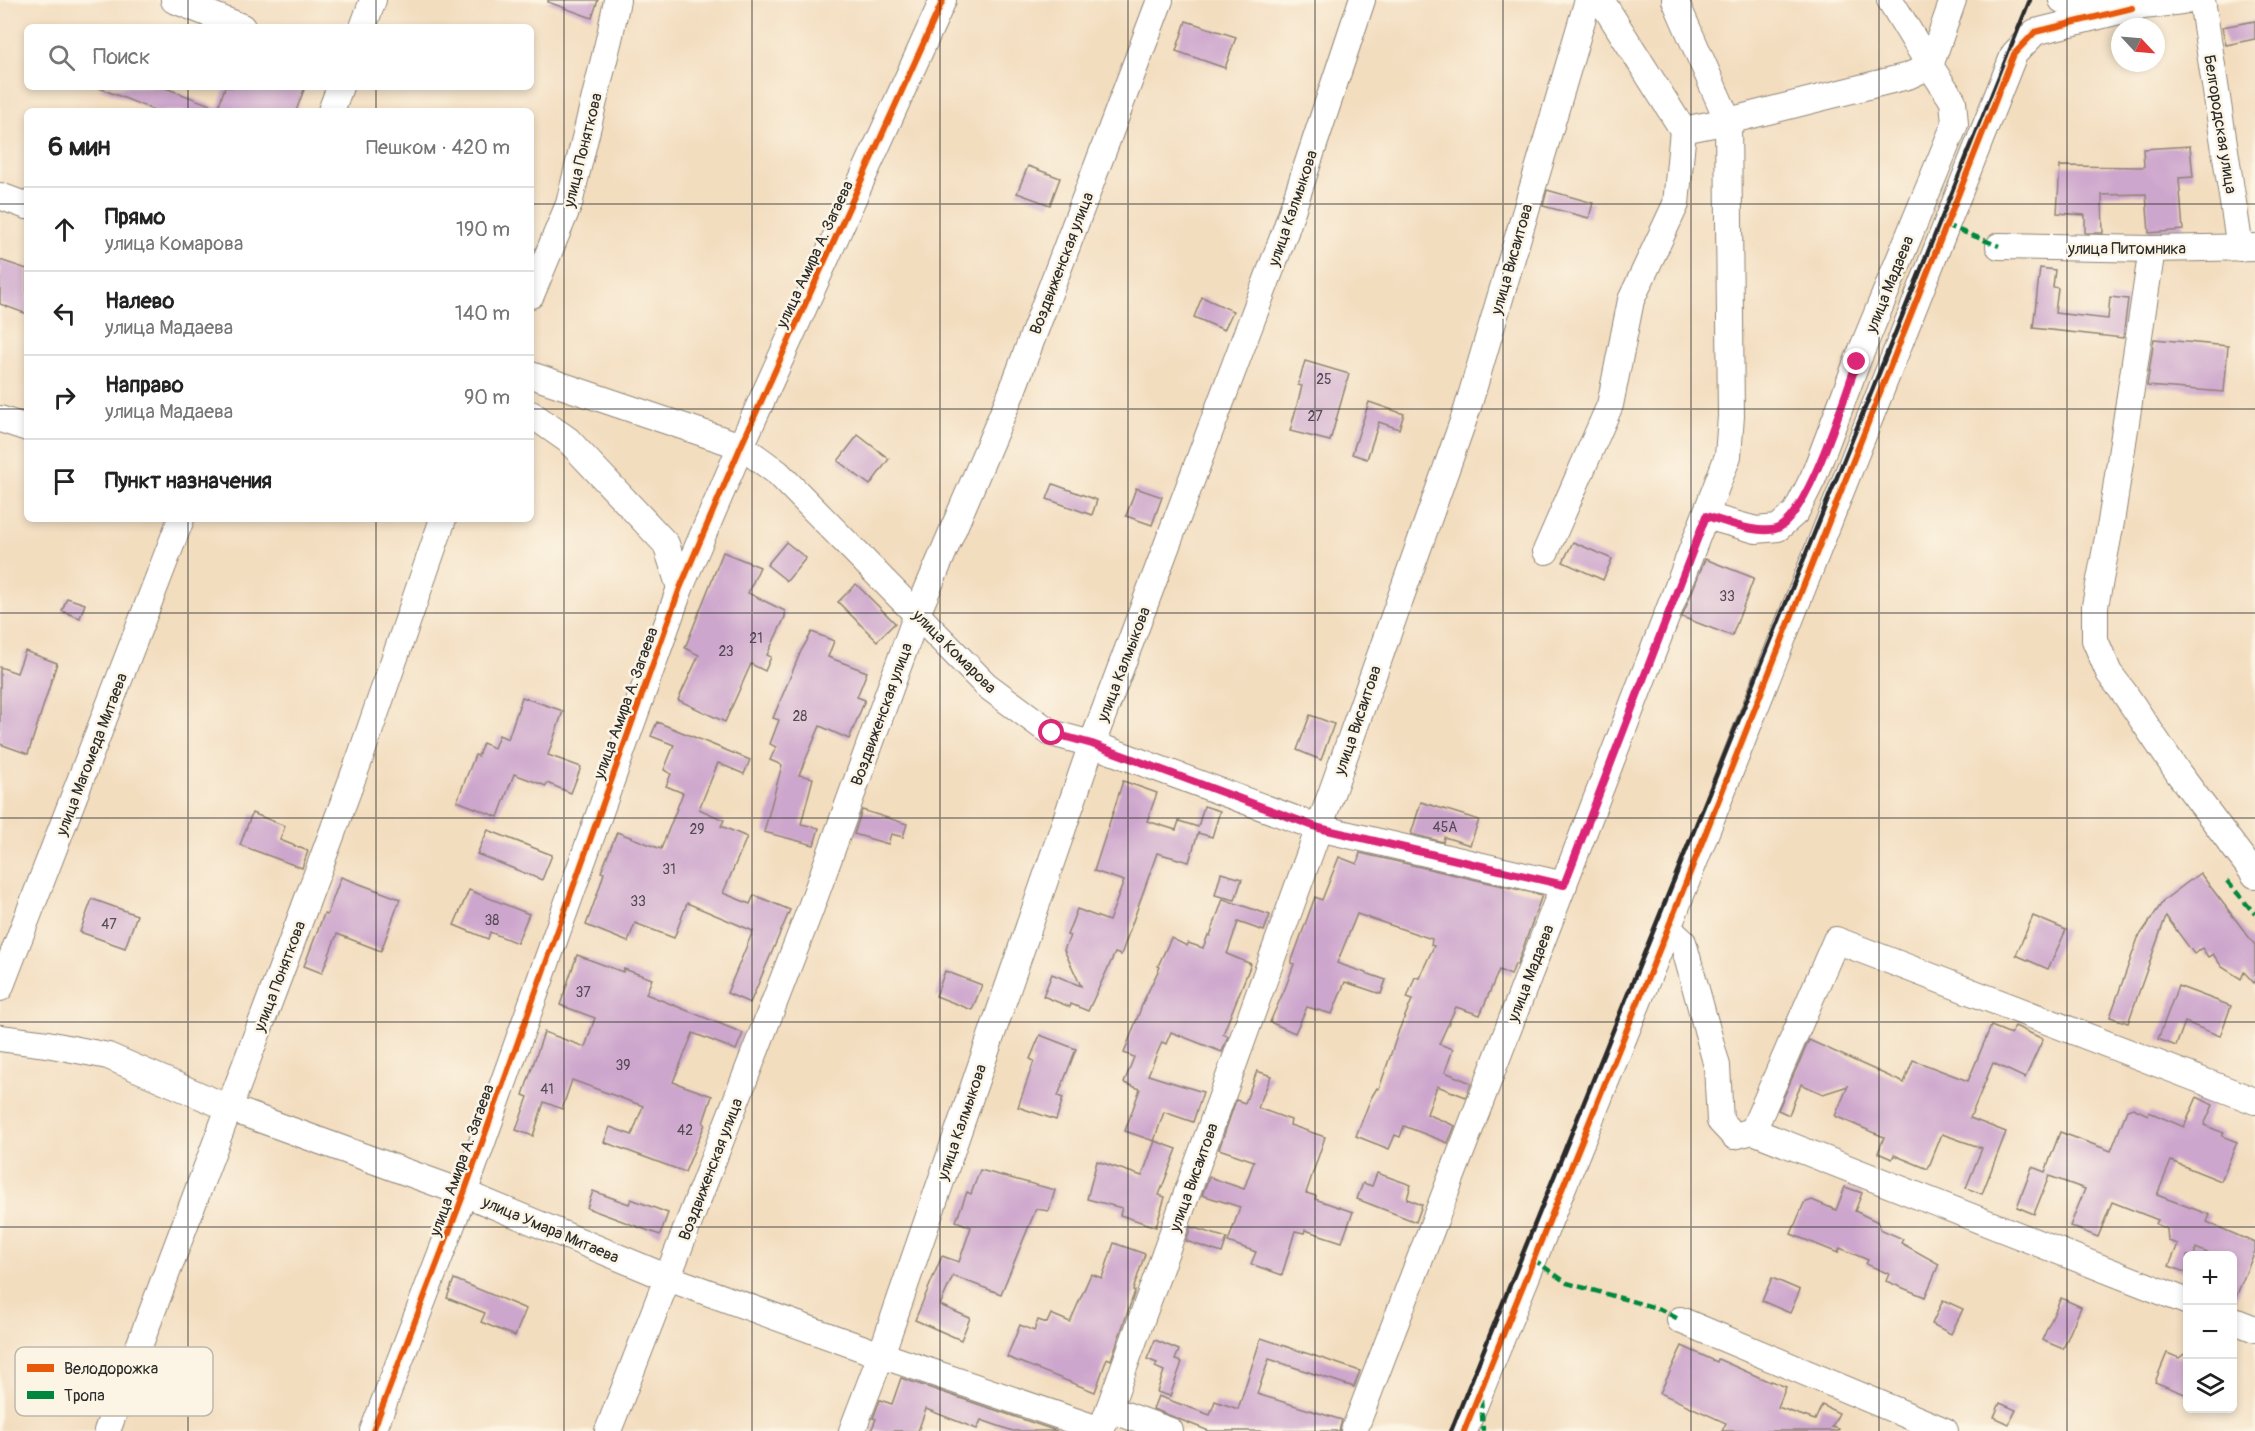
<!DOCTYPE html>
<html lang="ru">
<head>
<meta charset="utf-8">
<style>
  :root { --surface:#fff; --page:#f2f2f2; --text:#222; --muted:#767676; --line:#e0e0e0 }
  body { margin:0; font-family:Pangolin,sans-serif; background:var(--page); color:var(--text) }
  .controls { position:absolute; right:18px; bottom:18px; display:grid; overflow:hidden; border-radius:9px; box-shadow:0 3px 9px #0003 }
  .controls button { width:54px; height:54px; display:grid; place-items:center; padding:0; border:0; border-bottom:2px solid var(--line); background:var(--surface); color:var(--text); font:30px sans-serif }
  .compass { position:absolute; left:2111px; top:18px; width:54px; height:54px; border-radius:50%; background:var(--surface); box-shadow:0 3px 9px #0003; rotate:116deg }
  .stop { position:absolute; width:18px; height:18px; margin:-14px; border:4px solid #db2777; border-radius:50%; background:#fff }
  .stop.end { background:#db2777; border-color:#fff; box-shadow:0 2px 6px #0008 }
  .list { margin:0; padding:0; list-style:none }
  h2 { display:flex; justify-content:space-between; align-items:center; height:78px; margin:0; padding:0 24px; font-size:26px }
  h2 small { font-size:20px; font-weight:400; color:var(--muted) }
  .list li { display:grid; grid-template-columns:39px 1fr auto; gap:18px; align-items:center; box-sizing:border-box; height:84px; padding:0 24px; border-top:2px solid var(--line) }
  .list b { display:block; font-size:22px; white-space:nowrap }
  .list p { margin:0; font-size:20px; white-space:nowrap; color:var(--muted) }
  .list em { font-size:20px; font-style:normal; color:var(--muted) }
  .icon { flex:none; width:33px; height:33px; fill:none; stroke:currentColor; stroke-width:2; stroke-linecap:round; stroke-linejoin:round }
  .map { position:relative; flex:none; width:2255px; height:1431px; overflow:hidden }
  .search { position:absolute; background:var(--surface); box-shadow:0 3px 9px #0003; left:24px; top:24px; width:510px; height:66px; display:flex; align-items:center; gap:15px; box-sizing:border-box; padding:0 21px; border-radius:9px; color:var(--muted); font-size:22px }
  .panel { position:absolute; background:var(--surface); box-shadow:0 3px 9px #0003; left:24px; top:108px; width:510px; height:414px; border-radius:9px }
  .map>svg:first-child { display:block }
  .building { fill:#cda6cd }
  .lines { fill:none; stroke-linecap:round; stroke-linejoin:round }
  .minor-casing { stroke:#8f8475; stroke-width:28 }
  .minor { stroke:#fff; stroke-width:26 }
  .rail { stroke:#2b2b2b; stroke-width:4.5 }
  .quiet { stroke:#00873e; stroke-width:4.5; stroke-dasharray:9 4.5; stroke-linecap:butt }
  .cycleway-casing { stroke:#fcf5e5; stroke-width:10 }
  .cycleway { stroke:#e8590c; stroke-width:6 }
  .route { stroke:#db2777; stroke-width:8 }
  .grid { fill:none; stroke:#2b2b2b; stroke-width:1.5; stroke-opacity:0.55 }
  .labels { text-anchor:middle; stroke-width:5; stroke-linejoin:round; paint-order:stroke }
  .number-label { font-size:14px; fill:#544a54 }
  .street-label { font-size:16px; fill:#2b2b2b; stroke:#fcf5e5 }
  .key { fill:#fcf5e5; stroke:#bdb8ad; stroke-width:1.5 }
  .key-label { font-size:16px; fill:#2b2b2b }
</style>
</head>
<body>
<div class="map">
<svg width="2255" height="1431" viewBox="0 0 2255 1431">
  <rect width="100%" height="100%" fill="#fcf5e5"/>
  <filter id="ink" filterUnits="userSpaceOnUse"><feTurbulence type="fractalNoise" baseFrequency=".0167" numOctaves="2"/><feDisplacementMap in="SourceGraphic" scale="12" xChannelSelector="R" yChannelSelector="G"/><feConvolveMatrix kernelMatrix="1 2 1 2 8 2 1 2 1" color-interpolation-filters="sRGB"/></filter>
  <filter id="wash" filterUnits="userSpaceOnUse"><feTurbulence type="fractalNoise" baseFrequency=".008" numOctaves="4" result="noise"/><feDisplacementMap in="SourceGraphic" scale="24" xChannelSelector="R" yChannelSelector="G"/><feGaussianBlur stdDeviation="1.35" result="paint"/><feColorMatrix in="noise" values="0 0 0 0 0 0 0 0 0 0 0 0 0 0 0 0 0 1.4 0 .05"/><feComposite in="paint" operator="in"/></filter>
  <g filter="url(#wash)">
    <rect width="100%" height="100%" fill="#f3ddbf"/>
    <g id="blocks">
      <g class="building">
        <polygon points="548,0 598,0 592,18 548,2"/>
        <polygon points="1186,21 1236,37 1225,68 1176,51"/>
        <polygon points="2255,21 2255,39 2226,45 2222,27"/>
        <polygon points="97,87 163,87 218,108 225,87 305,87 296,111 156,111"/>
        <polygon points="2190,146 2193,177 2179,178 2183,230 2149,233 2146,194 2102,195 2103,233 2085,233 2085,215 2057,213 2060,166 2144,167 2143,149"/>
        <polygon points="1028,166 1060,178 1050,205 1017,193"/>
        <polygon points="1547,190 1593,203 1589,218 1543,206"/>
        <polygon points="0,260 27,269 27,314 0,304"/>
        <polygon points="2040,268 2055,270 2053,287 2058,288 2055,313 2108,319 2110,297 2128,299 2123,338 2033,328"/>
        <polygon points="1202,297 1233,311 1224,330 1194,317"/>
        <polygon points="2154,339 2228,346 2224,392 2147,386"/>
        <polygon points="1305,361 1349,374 1330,441 1290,431 1302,386 1298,385"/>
        <polygon points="1369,402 1404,414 1399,429 1379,422 1367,459 1352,454"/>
        <polygon points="858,435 889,459 870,485 838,461"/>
        <polygon points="1053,484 1097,500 1092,515 1047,499"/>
        <polygon points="1136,488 1162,497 1152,525 1126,516"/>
        <polygon points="786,542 806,558 787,581 767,565"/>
        <polygon points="1573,542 1612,559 1603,580 1563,562"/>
        <polygon points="723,552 760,567 748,593 785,611 785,617 767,655 771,657 765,671 751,664 725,722 678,700 699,655 685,648"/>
        <polygon points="1705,559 1754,578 1732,636 1682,617"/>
        <polygon points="856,584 895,623 877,641 838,602"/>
        <polygon points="67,598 85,604 80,618 62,611"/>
        <polygon points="812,632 834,641 828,657 867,672 857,697 865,700 849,739 820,726 799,775 813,778 801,824 819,828 814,845 764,832 782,765 770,760 776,747 770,744 779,720 773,718 801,651"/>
        <polygon points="25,651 57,663 28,754 0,744 0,667 17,673"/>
        <polygon points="522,697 563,711 548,755 581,767 571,793 547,783 546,786 514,774 498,817 457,801 475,755 478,756 483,743 494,748 499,735 508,739"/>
        <polygon points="1310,715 1334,724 1321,760 1297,750"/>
        <polygon points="657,722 750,760 744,774 718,763 699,809 724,820 721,826 747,837 723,893 750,904 754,895 790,910 750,1003 727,993 753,931 687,903 674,938 635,923 628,942 586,925 598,892 604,873 601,872 617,832 661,849 683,793 666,786 671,774 664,770 674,745 651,736"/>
        <polygon points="1123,781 1157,793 1147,821 1176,830 1179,821 1198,827 1204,806 1220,811 1212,837 1198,833 1189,862 1157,853 1121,955 1115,953 1088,1011 1071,1004 1070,1007 1043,996 1052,974 1081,986 1064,950 1070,936 1067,935 1077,909 1109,921 1124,881 1094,871"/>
        <polygon points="1421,802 1479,820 1470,845 1444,837 1443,842 1411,834"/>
        <polygon points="862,810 907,824 903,837 891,834 888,844 854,834"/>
        <polygon points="252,813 285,826 280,840 308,851 302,868 240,845"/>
        <polygon points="488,830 552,855 542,880 477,854"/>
        <polygon points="1360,853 1542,895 1517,965 1515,964 1511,975 1499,970 1480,1015 1456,1007 1439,1044 1453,1049 1445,1072 1471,1083 1466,1097 1437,1086 1427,1114 1455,1126 1448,1143 1404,1126 1400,1137 1395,1135 1389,1149 1356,1136 1371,1098 1377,1088 1379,1089 1399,1030 1412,1000 1407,998 1415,977 1419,978 1434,946 1431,945 1432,939 1357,914 1337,963 1386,980 1381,994 1345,982 1332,1014 1307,1007 1295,1033 1270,1022 1286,986 1294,964 1291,963 1315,897 1322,900 1339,857 1357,864"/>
        <polygon points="1221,873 1242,879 1235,900 1215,895"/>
        <polygon points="2200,873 2255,945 2255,984 2244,972 2241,979 2222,967 2213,954 2208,957 2202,948 2194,954 2166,916 2128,1023 2110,1017 2138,938 2164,900"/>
        <polygon points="341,877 400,899 381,951 337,934 322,973 304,966 324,914 327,915"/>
        <polygon points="469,890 529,914 517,943 490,932 488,939 454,925"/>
        <polygon points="92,899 137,915 125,948 80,932"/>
        <polygon points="1223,899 1270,915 1264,931 1238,922 1227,954 1251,964 1223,1034 1228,1036 1222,1052 1171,1032 1166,1044 1162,1042 1148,1075 1203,1092 1193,1122 1164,1112 1154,1141 1125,1131 1140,1089 1124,1083 1134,1057 1124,1053 1144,1000 1160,967 1158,966 1171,938 1187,946 1188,943 1203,948 1208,935 1210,936"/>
        <polygon points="2033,916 2066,930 2048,969 2016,955"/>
        <polygon points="577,955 623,972 624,969 652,979 646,994 743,1033 736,1050 693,1033 673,1082 712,1096 703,1123 705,1124 685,1172 604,1142 610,1127 632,1135 643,1106 572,1080 562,1109 544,1102 533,1136 516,1130 528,1097 523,1095 544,1032 585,1047 595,1018 560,1005"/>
        <polygon points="945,971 982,985 972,1010 936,996"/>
        <polygon points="2178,986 2231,1006 2220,1036 2185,1022 2176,1046 2158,1039"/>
        <polygon points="1991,1026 2011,1034 2015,1026 2043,1039 2025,1078 1993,1063 1970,1118 2006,1132 1982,1194 1966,1188 1982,1148 1942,1134 1928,1169 1894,1155 1892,1159 1878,1153 1884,1137 1835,1116 1848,1086 1823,1094 1801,1084 1789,1115 1778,1110 1809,1040 1904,1083 1913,1060 1968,1081"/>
        <polygon points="1040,1035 1076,1049 1058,1096 1063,1098 1056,1120 1018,1107 1034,1061 1030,1059"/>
        <polygon points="1257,1071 1271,1076 1258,1108 1291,1120 1290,1125 1325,1137 1306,1193 1316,1196 1315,1199 1353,1212 1342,1242 1305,1230 1304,1233 1295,1231 1282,1275 1251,1264 1256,1252 1228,1242 1240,1207 1202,1195 1209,1177 1244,1189 1254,1161 1219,1149 1236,1100 1245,1103"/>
        <polygon points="2197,1097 2213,1105 2204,1125 2224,1133 2222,1136 2237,1142 2221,1181 2171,1161 2157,1195 2210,1215 2207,1222 2255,1243 2255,1251 2233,1304 2232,1256 2214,1256 2196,1248 2194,1256 2187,1256 2187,1273 2169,1266 2178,1244 2168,1241 2167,1229 2156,1224 2158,1220 2112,1202 2098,1237 2070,1226 2085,1189 2049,1176 2034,1214 2017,1207 2032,1167 2045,1172 2060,1132 2111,1151 2127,1110 2133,1108 2148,1115 2149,1112 2184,1127"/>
        <polygon points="1155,1141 1177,1149 1159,1195 1165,1197 1156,1227 1120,1215 1122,1208 1087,1199 1097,1161 1142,1176"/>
        <polygon points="980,1170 1055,1190 1049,1211 1036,1209 1001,1294 953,1276 940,1305 970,1318 961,1340 915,1320 942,1256 959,1262 971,1227 956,1221 967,1192 971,1194"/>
        <polygon points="1377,1173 1411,1185 1407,1199 1422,1205 1416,1222 1357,1199 1363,1183 1372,1186"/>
        <polygon points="1845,1187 1862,1193 1855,1211 1878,1222 1880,1229 1903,1239 1901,1243 1939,1264 1925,1297 1886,1281 1889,1274 1866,1264 1868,1260 1840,1248 1838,1253 1791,1234 1804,1203 1812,1200 1836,1210"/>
        <polygon points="593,1191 629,1204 631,1199 668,1213 660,1235 587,1208"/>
        <polygon points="1191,1227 1227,1238 1222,1253 1186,1241"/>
        <polygon points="1114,1243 1145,1254 1133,1290 1135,1291 1111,1360 1107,1358 1095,1392 1007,1357 1020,1325 1034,1331 1038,1320 1047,1323 1051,1314 1070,1322 1091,1274 1102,1278"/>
        <polygon points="1772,1278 1800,1290 1790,1313 1762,1301"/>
        <polygon points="454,1279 526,1309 515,1336 481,1322 485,1313 447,1298"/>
        <polygon points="2061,1298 2081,1307 2063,1349 2042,1340"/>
        <polygon points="1943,1300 1963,1309 1951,1334 1932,1324"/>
        <polygon points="1261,1338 1360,1371 1354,1387 1269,1359 1257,1394 1342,1420 1339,1431 1209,1431 1153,1409 1158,1396 1210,1415 1215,1401 1238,1409"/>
        <polygon points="1155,1340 1179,1350 1175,1360 1182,1362 1170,1396 1157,1392 1164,1371 1155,1367 1157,1363 1147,1359"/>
        <polygon points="1682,1346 1717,1362 1718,1359 1770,1382 1771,1381 1786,1387 1778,1407 1815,1420 1822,1405 1839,1413 1832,1427 1839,1429 1838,1431 1722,1431 1726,1423 1660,1393"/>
        <polygon points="2187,1352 2187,1395 2155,1382 2167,1353 2179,1358"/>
        <polygon points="901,1378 1057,1431 1013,1431 981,1420 977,1429 926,1409 918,1431 871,1431 876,1419 873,1418 880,1400 892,1404"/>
        <polygon points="2000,1403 2016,1410 2009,1424 1994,1417"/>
      </g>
    </g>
  </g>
  <g filter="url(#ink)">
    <use href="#blocks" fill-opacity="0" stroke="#8f8475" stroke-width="1.5"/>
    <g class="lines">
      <defs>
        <g id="minor">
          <polyline points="174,0 242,27"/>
          <polyline points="1601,0 1683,130 1728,121 1908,76 1930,66 1890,0"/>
          <path d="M2062,0C2104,14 2147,6 2189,0"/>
          <polyline points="2202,0 2240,248"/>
          <polyline points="363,27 373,0"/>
          <polyline points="331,111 340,87"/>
          <polyline points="0,196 27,206"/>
          <polyline points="1999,246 2152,249 2255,247"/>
          <polyline points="2152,249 2111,522 2095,606 2095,640 2109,673 2125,694 2179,774 2255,875"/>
          <polyline points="531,295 569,204 610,35 617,0"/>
          <polyline points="531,375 741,446 778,473 986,685 1051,733 1092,744 1319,828 1564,885"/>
          <polyline points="531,414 568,440 666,544 680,588"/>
          <polyline points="0,419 27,428"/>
          <polyline points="1706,516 1756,530 1778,528 1796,512 1813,478 1857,362 1955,124 1953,101 1930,66 1953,0"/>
          <polyline points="1546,551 1610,405 1631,300 1676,204 1683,130"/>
          <polyline points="1668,928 1683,942 1717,1066 1720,1121 1734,1136 1753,1131 2188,1302"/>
          <polyline points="0,988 181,519"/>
          <polyline points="0,1038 47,1044 108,1056 229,1108 464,1193 668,1278 881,1355 1101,1430"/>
          <polyline points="1753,1131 1836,940 2255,1101"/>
          <polyline points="1680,1320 1945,1431"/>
          <polyline points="2232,1320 2255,1329"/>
          <polyline points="1109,1409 1170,1431"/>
          <polyline points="107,1431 288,952 360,758 443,519"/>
          <polyline points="373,1431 464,1193 680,588 741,446 943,0"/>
          <polyline points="608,1431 810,910 917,614 1011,394 1160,0"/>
          <polyline points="852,1431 881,1355 1092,744 1285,232 1362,0"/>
          <polyline points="1101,1431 1319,828 1467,410 1588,0"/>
          <polyline points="1354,1431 1728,456 1731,416 1728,121 1675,0"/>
          <polyline points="1464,1431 1668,928 2014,54 2035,32 2132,8"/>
        </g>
      </defs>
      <use href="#minor" class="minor-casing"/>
      <use href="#minor" class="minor"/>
      <polyline class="rail" points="1451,1431 2030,0"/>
      <g class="quiet">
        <polyline points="1946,225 1999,246"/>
        <polyline points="2227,881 2255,914"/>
        <polyline points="1533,1259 1567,1283 1660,1309 1680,1320"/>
        <polyline points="1481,1399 1483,1431"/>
      </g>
      <defs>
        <g id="cycleway">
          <polyline points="373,1431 464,1193 680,588 741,446 943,0"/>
          <polyline points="1464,1431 1668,928 2014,54 2035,32 2132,8"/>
        </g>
      </defs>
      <use href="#cycleway" class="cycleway-casing"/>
      <use href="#cycleway" class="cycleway"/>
    </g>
  </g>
  <g class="lines" filter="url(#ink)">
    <path class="route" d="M1052,733L1092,744L1319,828L1564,885L1706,516C1724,521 1761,536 1778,528C1809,513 1844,397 1857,362"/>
  </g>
  <path class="grid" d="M188,0V27M376,0V27M564,0V1431M752,0V1431M940,0V1431M1128,0V1431M1315,0V1431M1503,0V1431M1691,0V1431M1879,0V1431M2067,0V1431M188,87V111M376,87V111M0,204H27M531,204H2255M0,409H27M531,409H2255M188,519V1431M376,519V1431M0,613H2255M0,818H2255M0,1022H2255M0,1227H2255"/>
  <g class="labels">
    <g class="number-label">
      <text x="1324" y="384">25</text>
      <text x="1315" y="421">27</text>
      <text x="1727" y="601">33</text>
      <text x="756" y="643">21</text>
      <text x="726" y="656">23</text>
      <text x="800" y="721">28</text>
      <text x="1445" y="832">45А</text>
      <text x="697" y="834">29</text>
      <text x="669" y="874">31</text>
      <text x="638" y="906">33</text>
      <text x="492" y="925">38</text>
      <text x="109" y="929">47</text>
      <text x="583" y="997">37</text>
      <text x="623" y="1070">39</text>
      <text x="547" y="1094">41</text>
      <text x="685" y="1135">42</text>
    </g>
    <g class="street-label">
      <text transform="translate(2221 124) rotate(81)" y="6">Белгородская улица</text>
      <text transform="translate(582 150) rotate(-76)" y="6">улица Поняткова</text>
      <text transform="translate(1292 208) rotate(-71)" y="6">улица Калмыкова</text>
      <text x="2127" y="254">улица Питомника</text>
      <text transform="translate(814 254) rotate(-65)" y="6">улица Амира А. Загаева</text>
      <text transform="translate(1511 259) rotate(-74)" y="6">улица Висаитова</text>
      <text transform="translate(1061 263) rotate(-69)" y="6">Воздвиженская улица</text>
      <text transform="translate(1889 284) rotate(-68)" y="6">улица Мадаева</text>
      <text transform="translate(955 651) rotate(45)" y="6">улица Комарова</text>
      <text transform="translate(1123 664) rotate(-69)" y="6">улица Калмыкова</text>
      <text transform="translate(625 703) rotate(-70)" y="6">улица Амира А. Загаева</text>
      <text transform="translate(881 714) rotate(-70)" y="6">Воздвиженская улица</text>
      <text transform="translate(1357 720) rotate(-71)" y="6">улица Висаитова</text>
      <text transform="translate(91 754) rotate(-69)" y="6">улица Магомеда Митаева</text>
      <text transform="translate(1530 973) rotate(-69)" y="6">улица Мадаева</text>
      <text transform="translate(279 976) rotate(-69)" y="6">улица Поняткова</text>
      <text transform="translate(961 1122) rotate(-71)" y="6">улица Калмыкова</text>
      <text transform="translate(461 1160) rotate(-70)" y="6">улица Амира А. Загаева</text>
      <text transform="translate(710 1169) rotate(-69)" y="6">Воздвиженская улица</text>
      <text transform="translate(1193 1177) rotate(-70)" y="6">улица Висаитова</text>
      <text transform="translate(551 1229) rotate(23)" y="6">улица Умара Митаева</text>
    </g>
  </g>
  <rect x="15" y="1347" width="198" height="69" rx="9" class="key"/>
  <rect x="27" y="1364" width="27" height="8" fill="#e8590c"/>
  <rect x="27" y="1391" width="27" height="8" fill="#00873e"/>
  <g class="key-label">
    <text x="64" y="1374">Велодорожка</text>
    <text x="64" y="1401">Тропа</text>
  </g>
</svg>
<div class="controls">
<button>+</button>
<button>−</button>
<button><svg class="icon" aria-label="layers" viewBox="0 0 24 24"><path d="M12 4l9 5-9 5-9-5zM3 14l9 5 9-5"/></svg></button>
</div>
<svg class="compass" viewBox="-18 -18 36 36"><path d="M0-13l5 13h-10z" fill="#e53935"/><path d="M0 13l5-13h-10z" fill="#767676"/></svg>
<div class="stop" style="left:1052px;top:733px"></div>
<div class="stop end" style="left:1857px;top:362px"></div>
<div class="search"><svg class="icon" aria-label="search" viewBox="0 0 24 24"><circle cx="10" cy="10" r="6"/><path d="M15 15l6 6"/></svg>Поиск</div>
<section class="panel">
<h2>6 мин<small>Пешком · 420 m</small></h2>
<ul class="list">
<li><svg class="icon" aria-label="ahead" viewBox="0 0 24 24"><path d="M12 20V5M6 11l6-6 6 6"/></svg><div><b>Прямо</b><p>улица Комарова</p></div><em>190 m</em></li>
<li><svg class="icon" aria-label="left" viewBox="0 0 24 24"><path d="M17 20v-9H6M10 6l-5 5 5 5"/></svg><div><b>Налево</b><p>улица Мадаева</p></div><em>140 m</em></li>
<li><svg class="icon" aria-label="right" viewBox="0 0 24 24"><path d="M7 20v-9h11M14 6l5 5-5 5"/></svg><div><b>Направо</b><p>улица Мадаева</p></div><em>90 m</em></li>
<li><svg class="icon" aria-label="arrive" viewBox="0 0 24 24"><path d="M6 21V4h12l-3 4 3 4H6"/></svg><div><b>Пункт назначения</b></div></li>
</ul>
</section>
</div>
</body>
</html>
